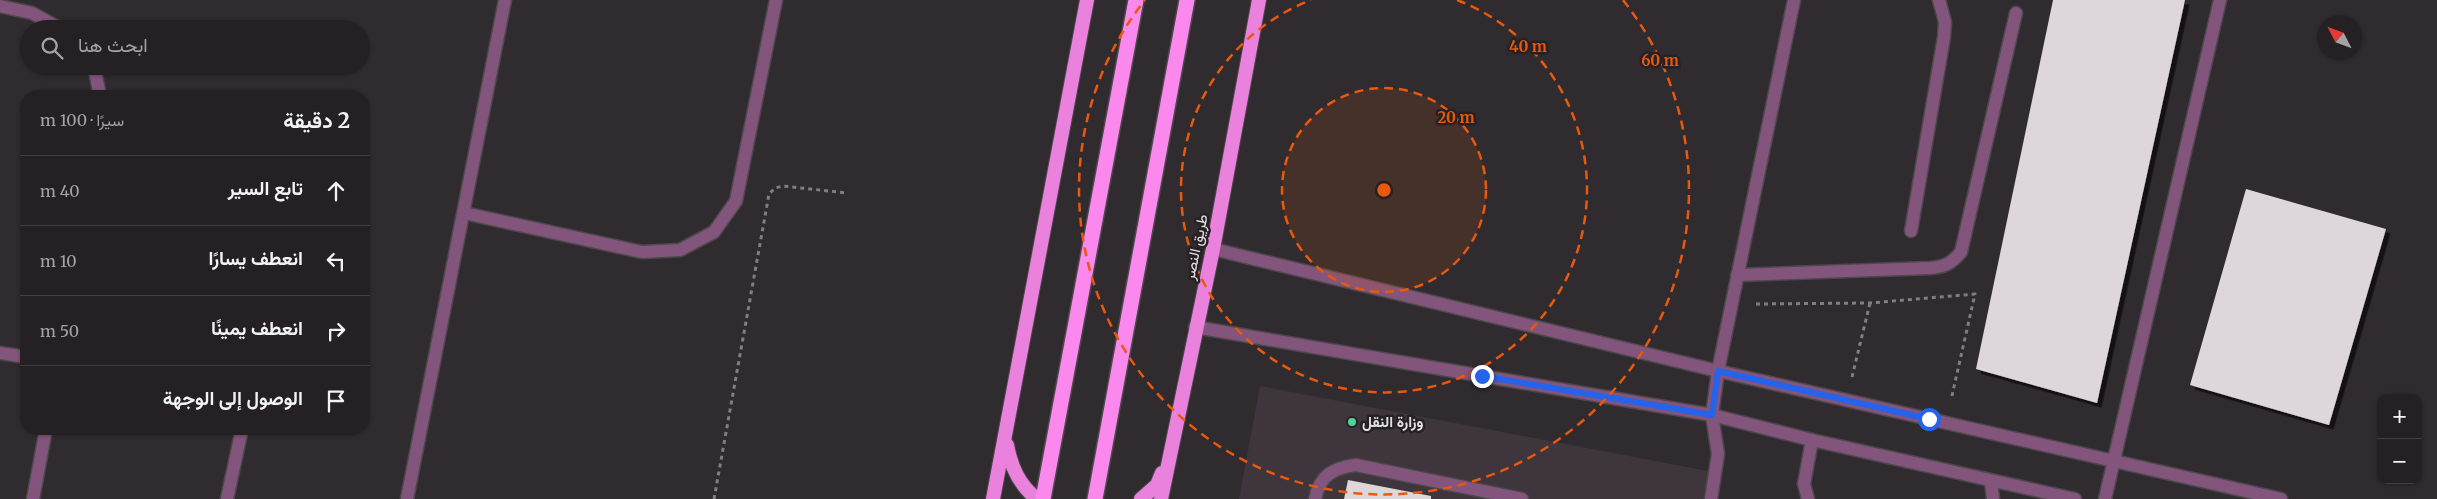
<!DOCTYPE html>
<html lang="ar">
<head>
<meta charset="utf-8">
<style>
  :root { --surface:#242023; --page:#2c282b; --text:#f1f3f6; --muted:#a3a3a6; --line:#413e41 }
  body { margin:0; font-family:Merriweather,Vazirmatn,serif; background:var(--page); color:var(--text); direction:rtl }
  .controls { position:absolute; right:15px; bottom:15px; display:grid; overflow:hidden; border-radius:10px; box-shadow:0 1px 4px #0004 }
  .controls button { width:45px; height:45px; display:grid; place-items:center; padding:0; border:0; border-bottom:1px solid var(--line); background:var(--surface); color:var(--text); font:25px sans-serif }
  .compass { position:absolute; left:2317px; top:15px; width:45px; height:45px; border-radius:50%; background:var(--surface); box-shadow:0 1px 4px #0004; rotate:312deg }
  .stop { position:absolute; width:15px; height:15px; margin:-11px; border:4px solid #2563eb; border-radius:50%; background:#fff }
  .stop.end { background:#2563eb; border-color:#fff; box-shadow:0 1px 5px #0008 }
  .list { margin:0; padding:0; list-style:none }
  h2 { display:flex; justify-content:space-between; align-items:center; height:65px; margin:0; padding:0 20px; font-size:21px }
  h2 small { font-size:16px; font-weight:400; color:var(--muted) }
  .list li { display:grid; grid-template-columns:32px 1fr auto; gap:15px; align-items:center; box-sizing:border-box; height:70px; padding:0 20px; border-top:1px solid var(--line) }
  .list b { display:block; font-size:19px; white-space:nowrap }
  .list em { font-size:16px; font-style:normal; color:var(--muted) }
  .icon { flex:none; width:28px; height:28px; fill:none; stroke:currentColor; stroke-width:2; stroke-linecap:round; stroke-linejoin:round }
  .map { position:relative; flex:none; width:2437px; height:499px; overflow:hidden; direction:ltr }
  .search { position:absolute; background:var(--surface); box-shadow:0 1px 4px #0004; left:20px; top:20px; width:350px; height:55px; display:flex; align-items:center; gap:12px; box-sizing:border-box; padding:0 18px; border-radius:28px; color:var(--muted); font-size:19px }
  .panel { position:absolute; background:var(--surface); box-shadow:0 1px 4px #0004; left:20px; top:90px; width:350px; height:345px; border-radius:20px; direction:rtl }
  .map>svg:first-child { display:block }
  .built { fill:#3f353d }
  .building { fill:#ddd6db; filter:url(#shadow) }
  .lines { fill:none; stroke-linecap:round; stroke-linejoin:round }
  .service-casing { stroke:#4c484c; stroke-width:15 }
  .minor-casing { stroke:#4c484c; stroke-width:15 }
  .trunk-casing { stroke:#4c484c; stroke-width:16 }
  .motorway-casing { stroke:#4c484c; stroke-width:18 }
  .path { stroke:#817d81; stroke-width:3; stroke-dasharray:4 4; stroke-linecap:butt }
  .service { stroke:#83557c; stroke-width:12 }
  .minor { stroke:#83557c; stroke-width:12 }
  .trunk { stroke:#ea81dc; stroke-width:14 }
  .motorway { stroke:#fb88ec; stroke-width:15 }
  .route { stroke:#2563eb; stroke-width:6 }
  .ring { fill:none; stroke:#e8590c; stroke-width:2.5; stroke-dasharray:9 6 }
  .poi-dot { fill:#4fd399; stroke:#262125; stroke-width:2 }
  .labels { text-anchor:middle; stroke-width:5; stroke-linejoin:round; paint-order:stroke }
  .street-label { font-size:15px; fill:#e2dfe2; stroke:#262125 }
  .poi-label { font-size:15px; font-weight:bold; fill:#e2dfe2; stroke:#262125; text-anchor:start }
  .centre { fill:#e8590c; stroke:#262125; stroke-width:2.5 }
  .ring-label { font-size:15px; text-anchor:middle; font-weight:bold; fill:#e8590c; stroke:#262125; stroke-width:5; stroke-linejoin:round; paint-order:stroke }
</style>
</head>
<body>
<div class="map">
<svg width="2437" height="499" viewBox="0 0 2437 499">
  <defs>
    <filter id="shadow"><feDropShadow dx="4.5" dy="4.5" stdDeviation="0" flood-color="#0009"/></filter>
  </defs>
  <rect width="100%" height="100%" fill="#302b2f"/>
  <polygon class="built" points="1260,386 1713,472 1707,499 1239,499"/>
  <g class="building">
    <polygon points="2053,0 2185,0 2097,403 1976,369"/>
    <polygon points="2246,189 2386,229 2329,425 2190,385"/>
    <polygon points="1348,480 1431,496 1431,499 1344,499"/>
  </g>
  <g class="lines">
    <defs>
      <g id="service">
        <polyline points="464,213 642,252 680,250 714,232 736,201 776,0"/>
        <polyline points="1911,231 1944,37 1945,22 1939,0"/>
        <polyline points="1213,249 1718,371 2281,499"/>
        <path d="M1737,275L1930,268C1945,267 1952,263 1961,252L2016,13"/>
        <polyline points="1195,327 1712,415 1812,440 2075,499"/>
        <polyline points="1991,481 1993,499"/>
        <polyline points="227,499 242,429"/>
        <path d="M1315,499C1320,475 1333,468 1356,465L1522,499"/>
        <polyline points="1711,499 1718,454 1712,415 1718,371 1794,0"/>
        <polyline points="1808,499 1804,484 1812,440"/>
        <polyline points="2105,499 2220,0"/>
      </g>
      <g id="minor">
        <polyline points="0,6 32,13 61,29"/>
        <polyline points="94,66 100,96"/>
        <polyline points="0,353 26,357"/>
        <polyline points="33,499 46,429"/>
        <polyline points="407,499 505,0"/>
      </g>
      <g id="trunk">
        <path d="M1007,445C1011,467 1019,485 1037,499"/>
        <polyline points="993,499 1087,0"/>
        <polyline points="1141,499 1157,485 1162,473"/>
        <polyline points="1161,499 1213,249 1259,0"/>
      </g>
      <g id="motorway">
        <polyline points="1043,499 1136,0"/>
        <polyline points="1095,499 1187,0"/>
      </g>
    </defs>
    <use href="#service" class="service-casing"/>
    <use href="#minor" class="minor-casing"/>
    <use href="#trunk" class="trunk-casing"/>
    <use href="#motorway" class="motorway-casing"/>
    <g class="path">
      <polyline points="1756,304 1870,303 1975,294 1951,400"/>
      <polyline points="1852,377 1870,303"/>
      <polyline points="714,499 769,194 775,188 783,186 847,193"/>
    </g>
    <use href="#service" class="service"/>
    <use href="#minor" class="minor"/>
    <use href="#trunk" class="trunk"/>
    <use href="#motorway" class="motorway"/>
  </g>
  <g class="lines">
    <polyline class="route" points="1482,376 1712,415 1718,371 1929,419"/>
  </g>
  <circle cx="1384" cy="190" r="102" fill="#e8590c" fill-opacity=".12"/>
  <g class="ring">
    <circle cx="1384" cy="190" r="102"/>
    <path d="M1457 0A203 203 0 1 1 1311 0"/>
    <path d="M1623 0A305 305 0 1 1 1145 0"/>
  </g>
  <circle class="poi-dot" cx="1352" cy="422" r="5"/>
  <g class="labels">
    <g class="street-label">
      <text transform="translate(1196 247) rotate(-78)" y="5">طريق النصر</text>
    </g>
    <g class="poi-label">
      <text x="1362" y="427">وزارة النقل</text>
    </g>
  </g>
  <circle cx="1384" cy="190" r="8" class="centre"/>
  <g class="ring-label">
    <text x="1528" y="52">40 m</text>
    <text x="1660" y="66">60 m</text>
    <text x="1456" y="123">20 m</text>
  </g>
</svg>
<div class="controls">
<button>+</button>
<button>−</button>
</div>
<svg class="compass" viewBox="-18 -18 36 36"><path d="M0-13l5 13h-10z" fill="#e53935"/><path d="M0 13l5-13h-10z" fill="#a3a3a6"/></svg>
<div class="stop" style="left:1929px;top:419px"></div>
<div class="stop end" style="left:1482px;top:376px"></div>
<div class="search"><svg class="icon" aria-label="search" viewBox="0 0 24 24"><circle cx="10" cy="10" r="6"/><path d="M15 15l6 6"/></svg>ابحث هنا</div>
<section class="panel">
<h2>2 دقيقة<small>سيرًا · 100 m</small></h2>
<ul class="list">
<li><svg class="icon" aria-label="ahead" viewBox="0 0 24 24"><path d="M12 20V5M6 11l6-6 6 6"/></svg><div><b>تابع السير</b></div><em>40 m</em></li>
<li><svg class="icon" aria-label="left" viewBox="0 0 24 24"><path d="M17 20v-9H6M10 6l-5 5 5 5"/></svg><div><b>انعطف يسارًا</b></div><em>10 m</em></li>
<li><svg class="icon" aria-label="right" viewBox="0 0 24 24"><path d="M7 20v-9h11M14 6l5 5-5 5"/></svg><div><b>انعطف يمينًا</b></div><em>50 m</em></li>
<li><svg class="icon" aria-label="arrive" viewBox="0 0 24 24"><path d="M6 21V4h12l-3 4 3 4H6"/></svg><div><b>الوصول إلى الوجهة</b></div></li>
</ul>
</section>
</div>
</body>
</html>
